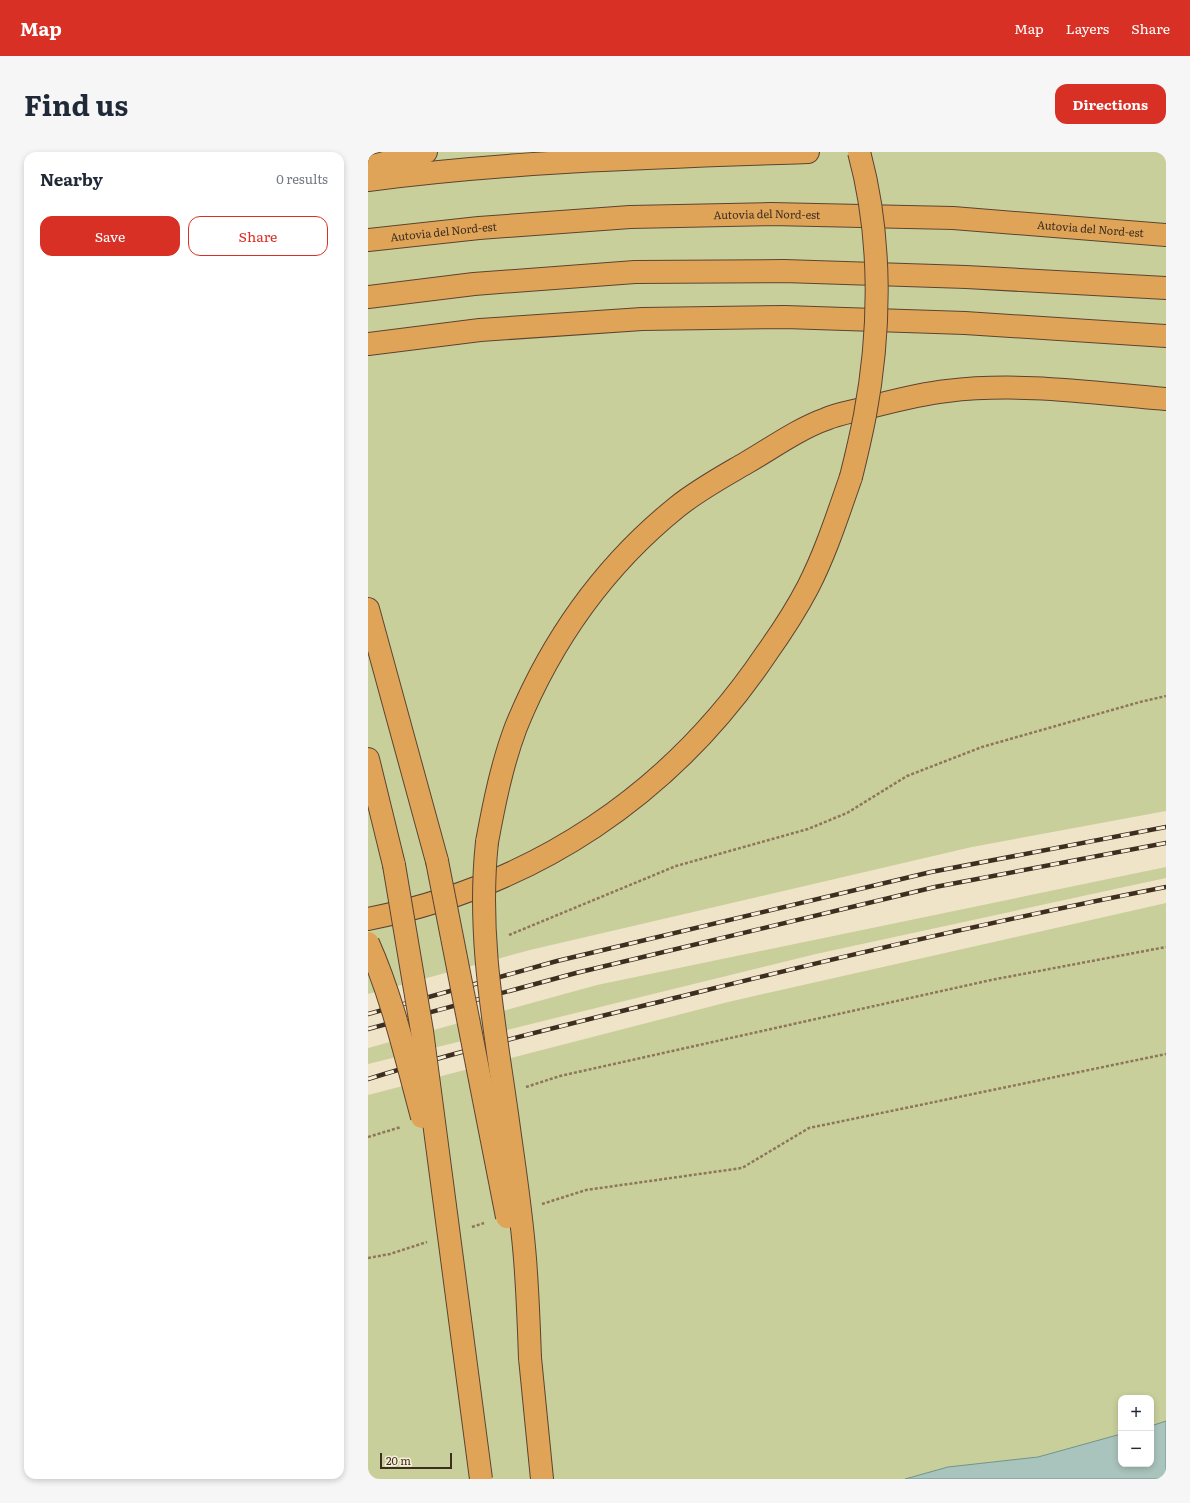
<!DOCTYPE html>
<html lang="en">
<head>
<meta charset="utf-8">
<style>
  :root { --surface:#fff; --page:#f6f6f7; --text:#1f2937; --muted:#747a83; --line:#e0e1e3; --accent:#d93025 }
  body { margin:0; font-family:Literata,serif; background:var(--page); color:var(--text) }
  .controls { position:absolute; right:12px; bottom:12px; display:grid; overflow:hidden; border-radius:8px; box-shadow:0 2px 6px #0003 }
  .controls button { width:36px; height:36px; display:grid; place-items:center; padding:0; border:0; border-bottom:1px solid var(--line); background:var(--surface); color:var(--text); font:20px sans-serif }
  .scale { position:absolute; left:12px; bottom:10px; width:72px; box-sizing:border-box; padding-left:4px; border:2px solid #3d2e20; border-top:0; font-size:11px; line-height:14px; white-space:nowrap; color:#3d2e20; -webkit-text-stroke:3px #f7eed8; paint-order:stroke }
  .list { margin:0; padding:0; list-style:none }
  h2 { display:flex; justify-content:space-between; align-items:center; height:52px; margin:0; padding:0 16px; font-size:17px }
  h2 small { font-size:13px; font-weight:400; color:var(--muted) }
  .actions { display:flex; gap:8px; padding:12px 16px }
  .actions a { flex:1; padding:9px 0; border:1px solid var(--accent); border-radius:12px; text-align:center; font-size:14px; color:var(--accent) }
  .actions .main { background:var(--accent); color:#fff }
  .map { position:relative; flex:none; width:798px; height:1327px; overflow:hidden; border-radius:12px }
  header { display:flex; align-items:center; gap:24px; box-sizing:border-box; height:56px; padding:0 20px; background:var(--accent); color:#fff }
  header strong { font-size:19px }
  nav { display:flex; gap:22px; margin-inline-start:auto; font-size:14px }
  .intro { display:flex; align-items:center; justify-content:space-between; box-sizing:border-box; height:96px; padding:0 24px }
  h1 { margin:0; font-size:28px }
  .button { padding:10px 18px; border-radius:12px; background:var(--accent); color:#fff; font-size:14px; font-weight:700 }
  main { display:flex; gap:24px; padding:0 24px }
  aside { flex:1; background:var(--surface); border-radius:12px; box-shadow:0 2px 6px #0003 }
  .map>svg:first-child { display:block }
  .green { fill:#c9cf9b }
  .water { fill:#a9c4bc; stroke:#6f938a }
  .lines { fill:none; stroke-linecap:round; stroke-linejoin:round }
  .highway-casing { stroke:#5b4430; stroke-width:24 }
  .path { stroke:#8d765c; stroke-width:2.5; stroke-dasharray:3 2; stroke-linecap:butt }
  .highway { stroke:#e0a458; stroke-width:22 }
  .rail-casing { stroke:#3d2e20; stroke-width:4.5 }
  .rail { stroke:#f7eed8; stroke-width:3; stroke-dasharray:9; stroke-linecap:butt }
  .highway-bridge-casing { stroke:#5b4430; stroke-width:24; stroke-linecap:butt }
  .highway-bridge { stroke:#e0a458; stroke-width:22 }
  .labels { text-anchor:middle; stroke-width:3; stroke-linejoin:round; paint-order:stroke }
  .street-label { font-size:11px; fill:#3d2e20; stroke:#f7eed8 }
</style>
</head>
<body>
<header>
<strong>Map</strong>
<nav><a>Map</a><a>Layers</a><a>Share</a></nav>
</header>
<div class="intro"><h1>Find us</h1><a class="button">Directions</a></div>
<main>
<aside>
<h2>Nearby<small>0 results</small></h2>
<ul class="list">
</ul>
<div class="actions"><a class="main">Save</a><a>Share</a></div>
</aside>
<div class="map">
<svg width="798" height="1327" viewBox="0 0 798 1327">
  <rect width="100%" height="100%" fill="#f0e4c8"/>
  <g class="green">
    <polygon points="0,0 798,0 798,659 604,695 162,798 0,842"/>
    <polygon points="798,715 798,726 448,802 0,912 0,896 229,833"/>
    <polygon points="798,751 798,1269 783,1274 783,1246 753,1246 753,1282 670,1305 580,1315 537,1327 0,1327 0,943 360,850"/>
  </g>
  <polygon class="water" points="798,1269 798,1327 537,1327 580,1315 670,1305 753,1282 753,1312 783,1312 783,1274"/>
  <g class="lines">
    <defs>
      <g id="highway">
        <polyline points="1,15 58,0"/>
        <path d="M0,28C145,9 293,5 440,0"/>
        <path id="s1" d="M0,88L111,76L262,65L403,62L585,66L798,83"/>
        <polyline points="0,145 106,132 267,120 416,119 598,125 798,136"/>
        <polyline points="0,192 112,178 274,167 417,165 597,171 798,184"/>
        <polyline points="0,457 69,709"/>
        <polyline points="0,607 26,713"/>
        <path d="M119,690C126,652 134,612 148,575C183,489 236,414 309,355C330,338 354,325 378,311C404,296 430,277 458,267C469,262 482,260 494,257C522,250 550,242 579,239C652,230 725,241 798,247"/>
        <path d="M0,767C166,734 303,643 398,502C413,481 428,458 440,435C458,400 470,362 483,325"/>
        <polyline points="162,1206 174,1327"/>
      </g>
    </defs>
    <use href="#highway" class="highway-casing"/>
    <g class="path">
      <polyline points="141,783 308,714 440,677 479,661 539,624 614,595 772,550 798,544"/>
      <polyline points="158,935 192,924 623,828 798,795"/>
      <polyline points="0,985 33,975"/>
      <polyline points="174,1052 218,1038 374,1016 441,976 798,902"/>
      <polyline points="104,1075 116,1071"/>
      <polyline points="0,1106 22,1102 59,1090"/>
    </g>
    <use href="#highway" class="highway"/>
    <defs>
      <g id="rail">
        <polyline points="0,862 189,809 563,720 798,675"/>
        <polyline points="0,877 208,821 567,735 798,691"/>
        <path d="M0,927C108,894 218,868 327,841C483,802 640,766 798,735"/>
      </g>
    </defs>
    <use href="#rail" class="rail-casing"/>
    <use href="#rail" class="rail"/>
    <defs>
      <g id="highway-bridge">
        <path d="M483,325C488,305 493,284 497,263C513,178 514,84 491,0"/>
        <path d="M119,690C109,783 126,870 139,962C146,1014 155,1068 158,1121C160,1150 161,1178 162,1206"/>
        <polyline points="69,709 139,1065"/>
        <polyline points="26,713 54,879 113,1327"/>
        <path d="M0,791C25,847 38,906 54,965"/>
      </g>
    </defs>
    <use href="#highway-bridge" class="highway-bridge-casing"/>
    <use href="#highway-bridge" class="highway-bridge"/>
  </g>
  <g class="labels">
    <g class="street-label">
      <text dy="4" stroke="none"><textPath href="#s1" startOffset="400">Autovia del Nord-est</textPath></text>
      <text dy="4" stroke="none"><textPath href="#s1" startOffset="724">Autovia del Nord-est</textPath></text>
      <text dy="4" stroke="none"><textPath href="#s1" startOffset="76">Autovia del Nord-est</textPath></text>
    </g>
  </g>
</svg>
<div class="controls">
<button>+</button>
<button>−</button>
</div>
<div class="scale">20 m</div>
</div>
</main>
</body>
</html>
